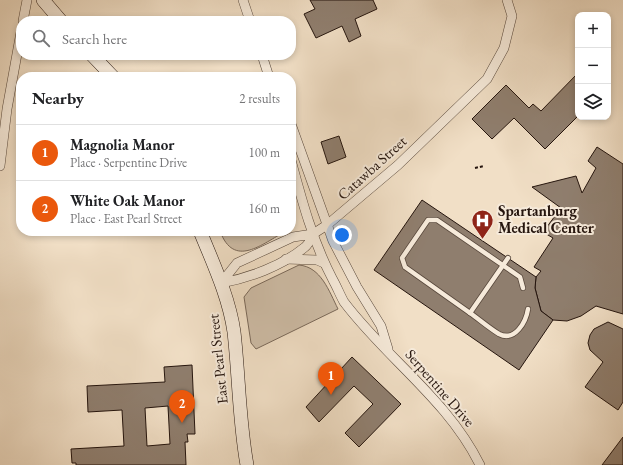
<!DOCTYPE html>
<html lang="en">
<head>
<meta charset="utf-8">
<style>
  :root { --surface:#fff; --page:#f2f2f2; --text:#202124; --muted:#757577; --line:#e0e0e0; --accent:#ea580c }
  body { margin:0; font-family:"EB Garamond",serif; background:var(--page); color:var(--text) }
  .controls { position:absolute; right:12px; top:12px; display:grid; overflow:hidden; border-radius:8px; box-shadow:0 2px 6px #0003 }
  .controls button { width:36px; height:36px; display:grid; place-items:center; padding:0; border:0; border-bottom:1px solid var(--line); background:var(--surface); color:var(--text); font:20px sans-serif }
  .you { position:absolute; left:342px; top:235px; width:14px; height:14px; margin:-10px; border:3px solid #fff; border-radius:50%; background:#1a73e8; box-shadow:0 0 0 6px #1a73e833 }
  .badge { display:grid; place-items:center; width:26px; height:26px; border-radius:50%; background:var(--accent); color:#fff; font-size:13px; font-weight:700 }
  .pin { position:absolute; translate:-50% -33px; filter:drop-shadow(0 1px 2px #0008) }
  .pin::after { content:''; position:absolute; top:21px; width:14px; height:12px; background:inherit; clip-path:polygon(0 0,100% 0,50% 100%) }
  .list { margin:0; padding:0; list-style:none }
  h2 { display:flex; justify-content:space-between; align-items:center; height:52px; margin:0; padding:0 16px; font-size:17px }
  h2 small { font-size:13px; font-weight:400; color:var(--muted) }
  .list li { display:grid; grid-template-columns:26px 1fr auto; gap:12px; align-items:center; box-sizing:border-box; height:56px; padding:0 16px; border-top:1px solid var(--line) }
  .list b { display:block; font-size:15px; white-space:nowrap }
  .list p { margin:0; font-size:13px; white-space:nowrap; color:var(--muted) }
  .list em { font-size:13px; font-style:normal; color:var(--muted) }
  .icon { flex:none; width:22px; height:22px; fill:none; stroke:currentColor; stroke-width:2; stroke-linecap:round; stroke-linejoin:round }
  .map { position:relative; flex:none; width:623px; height:465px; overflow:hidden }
  .search { position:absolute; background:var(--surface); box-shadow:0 2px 6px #0003; left:16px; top:16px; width:280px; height:44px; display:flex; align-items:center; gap:10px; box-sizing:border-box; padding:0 14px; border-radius:16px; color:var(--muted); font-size:15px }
  .panel { position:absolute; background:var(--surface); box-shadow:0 2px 6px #0003; left:16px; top:72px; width:280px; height:164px; border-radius:16px }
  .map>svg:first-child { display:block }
  .green { fill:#cebda7; stroke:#7a695a }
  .building { fill:#8f7e6e; stroke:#25150e; fill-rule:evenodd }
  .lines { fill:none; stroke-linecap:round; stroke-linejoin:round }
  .lane-casing { stroke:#58483c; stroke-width:6 }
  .street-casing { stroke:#58483c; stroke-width:10 }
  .secondary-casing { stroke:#25150e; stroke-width:14 }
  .path { stroke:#25150e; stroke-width:2; stroke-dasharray:3 2; stroke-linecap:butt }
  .lane { stroke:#f6eada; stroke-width:4.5 }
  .street { stroke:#f6eada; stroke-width:9 }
  .secondary { stroke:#f6eada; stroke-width:13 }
  .labels { text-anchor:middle; stroke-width:4; stroke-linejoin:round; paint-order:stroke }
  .street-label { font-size:15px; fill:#25150e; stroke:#f6eada }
  .poi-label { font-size:15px; font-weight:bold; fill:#25150e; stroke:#f6eada; text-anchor:start }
</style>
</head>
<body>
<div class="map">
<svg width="623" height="465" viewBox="0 0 623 465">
  <rect width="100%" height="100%" fill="#f1dfc6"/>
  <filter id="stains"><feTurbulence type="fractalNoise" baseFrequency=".005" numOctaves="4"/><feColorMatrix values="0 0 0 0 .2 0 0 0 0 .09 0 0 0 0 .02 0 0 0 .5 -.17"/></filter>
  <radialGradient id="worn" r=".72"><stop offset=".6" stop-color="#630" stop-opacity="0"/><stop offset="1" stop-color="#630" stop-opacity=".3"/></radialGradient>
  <g class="green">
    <path d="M220,231H286C262,244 234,269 220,231Z"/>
    <path d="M299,265C321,267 329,291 338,309L256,349L251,343L244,297L251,288Z"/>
  </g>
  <g class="building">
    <polygon points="310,0 373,0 377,9 355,19 361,36 349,42 342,26 316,38 304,14 315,9"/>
    <polygon points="578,73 578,116 545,149 514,118 492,139 472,119 506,85 529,108 533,104 541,111"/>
    <polygon points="339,136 346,157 328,164 321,142"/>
    <polygon points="597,147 623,164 623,314 596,306 581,316 567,321 553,320 541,311 535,288 536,277 541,271 534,267 553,238 543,232 561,208 532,187 576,176 582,193 596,168 588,161"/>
    <polygon points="422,200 536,277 535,288 541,311 553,320 519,370 374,270"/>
    <polygon points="608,322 623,329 623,402 618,410 585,387 603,362 590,350 588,343 590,335 594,329"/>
    <polygon points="352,357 401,404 359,447 345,433 373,404 354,386 319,422 306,407"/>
    <path d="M192,365L195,434H187L188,442H185L186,465H76V463H72L71,449L124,446L122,410L88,412L87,386L165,382L164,367ZM168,406L170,444L147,446L145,408Z"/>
    <polygon points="623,437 623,465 602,465"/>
  </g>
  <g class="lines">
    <defs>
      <g id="lane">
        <path d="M508,258L470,313C480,320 489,328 499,334C515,342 526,322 528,309"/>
        <polyline points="470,313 405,267 402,258 428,220 437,220 520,277 523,288"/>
      </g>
      <g id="street">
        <polyline points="243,0 250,21"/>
        <polyline points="23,21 27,0"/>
        <polyline points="262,55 269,77"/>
        <polyline points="291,124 333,241 357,287 381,326 388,349"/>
        <path d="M291,160C302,201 313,242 333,280C337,287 340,295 344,302C387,359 448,400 480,465"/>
        <polyline points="0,166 7,109 21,32"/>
        <path d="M313,234C311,238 309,244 305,247C282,266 249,278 221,283L237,263L293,237L313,234L327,225L398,165L487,79L504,48L512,16L507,0"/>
        <polyline points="286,259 317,260 324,263"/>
      </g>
      <g id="secondary">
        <polyline points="43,0 61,21"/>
        <polyline points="92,55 113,77"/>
        <path d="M200,231C213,263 229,297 234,332C239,376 239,421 247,465"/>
      </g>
    </defs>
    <use href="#lane" class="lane-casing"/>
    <use href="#street" class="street-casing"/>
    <use href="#secondary" class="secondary-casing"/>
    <polyline class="path" points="475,168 484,166"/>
    <use href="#lane" class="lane"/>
    <use href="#street" class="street"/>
    <use href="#secondary" class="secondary"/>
  </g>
  <defs>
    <symbol id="hospital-pin" viewBox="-11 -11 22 30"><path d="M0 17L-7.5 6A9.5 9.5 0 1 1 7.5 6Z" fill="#8f2418" stroke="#f6eada"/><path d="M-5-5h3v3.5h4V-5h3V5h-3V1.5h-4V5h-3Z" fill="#fff"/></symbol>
  </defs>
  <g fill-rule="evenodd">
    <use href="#hospital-pin" x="470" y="208" width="25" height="34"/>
  </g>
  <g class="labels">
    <g class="street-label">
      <text transform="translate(372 168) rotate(-42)" y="5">Catawba Street</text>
      <text transform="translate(218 359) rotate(-96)" y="5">East Pearl Street</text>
      <text transform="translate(440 388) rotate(49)" y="5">Serpentine Drive</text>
    </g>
    <g class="poi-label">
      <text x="498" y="216">Spartanburg<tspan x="498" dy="17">Medical Center</tspan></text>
    </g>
  </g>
  <rect width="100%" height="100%" filter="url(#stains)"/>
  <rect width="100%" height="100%" fill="url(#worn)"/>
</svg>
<div class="controls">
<button>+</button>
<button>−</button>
<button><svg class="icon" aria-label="layers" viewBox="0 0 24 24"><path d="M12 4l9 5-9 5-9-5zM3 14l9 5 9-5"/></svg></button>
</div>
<div class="you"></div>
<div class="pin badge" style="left:331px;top:395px">1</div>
<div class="pin badge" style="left:182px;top:423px">2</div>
<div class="search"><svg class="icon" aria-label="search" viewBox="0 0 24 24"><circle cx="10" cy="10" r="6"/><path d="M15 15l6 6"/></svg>Search here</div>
<section class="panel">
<h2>Nearby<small>2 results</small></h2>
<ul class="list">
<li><span class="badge">1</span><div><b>Magnolia Manor</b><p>Place · Serpentine Drive</p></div><em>100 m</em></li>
<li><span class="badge">2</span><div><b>White Oak Manor</b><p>Place · East Pearl Street</p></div><em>160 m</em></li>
</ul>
</section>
</div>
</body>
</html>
